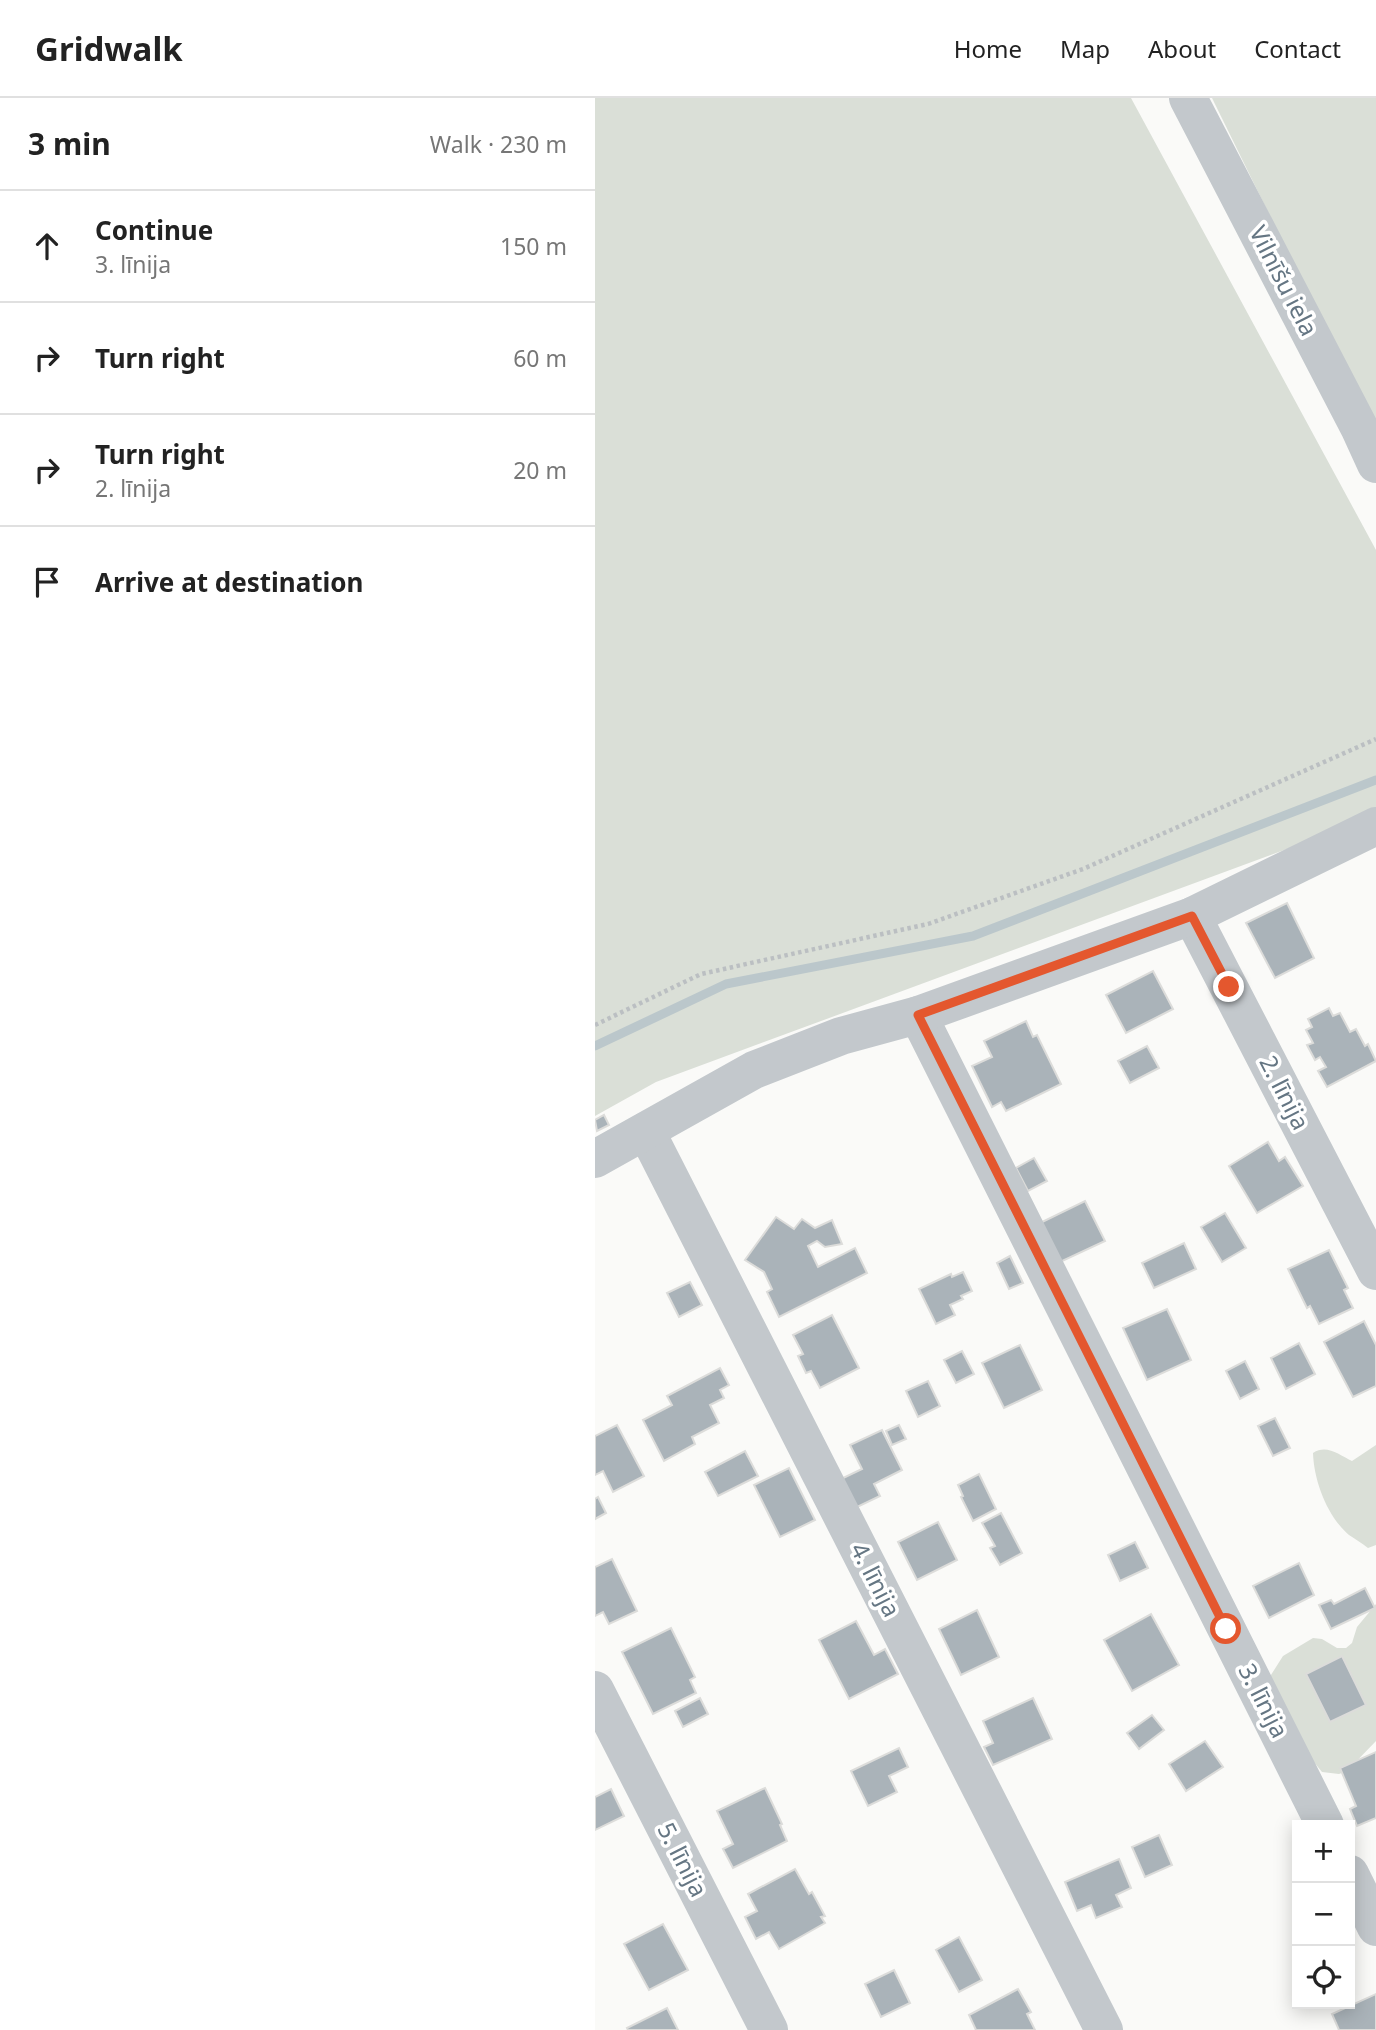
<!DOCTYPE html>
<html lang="en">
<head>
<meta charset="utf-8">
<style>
  :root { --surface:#fff; --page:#f6f6f6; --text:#222; --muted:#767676; --line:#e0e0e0 }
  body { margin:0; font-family:"Noto Sans",sans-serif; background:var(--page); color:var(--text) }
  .controls { position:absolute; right:21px; bottom:21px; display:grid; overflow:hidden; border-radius:0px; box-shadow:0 4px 18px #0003 }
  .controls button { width:63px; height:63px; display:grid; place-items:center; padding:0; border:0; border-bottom:2px solid var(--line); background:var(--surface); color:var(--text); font:35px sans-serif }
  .stop { position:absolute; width:21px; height:21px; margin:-16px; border:5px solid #e4572e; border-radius:50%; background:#fff }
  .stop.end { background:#e4572e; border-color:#fff; box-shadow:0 2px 7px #0008 }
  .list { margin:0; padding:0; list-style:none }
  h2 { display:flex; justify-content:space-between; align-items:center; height:91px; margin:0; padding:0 28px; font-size:30px }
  h2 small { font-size:23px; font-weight:400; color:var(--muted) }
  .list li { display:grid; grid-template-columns:46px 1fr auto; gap:21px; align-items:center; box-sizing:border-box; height:112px; padding:0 28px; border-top:2px solid var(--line) }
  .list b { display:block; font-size:26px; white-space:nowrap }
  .list p { margin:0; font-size:23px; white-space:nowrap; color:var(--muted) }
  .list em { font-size:23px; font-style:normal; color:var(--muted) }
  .icon { flex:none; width:38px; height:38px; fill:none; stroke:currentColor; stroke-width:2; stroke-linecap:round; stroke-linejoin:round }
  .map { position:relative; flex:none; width:781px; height:1932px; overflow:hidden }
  header { display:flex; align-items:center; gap:42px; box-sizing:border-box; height:98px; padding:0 35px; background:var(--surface); border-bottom:2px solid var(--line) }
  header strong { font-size:33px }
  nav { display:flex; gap:38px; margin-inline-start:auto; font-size:24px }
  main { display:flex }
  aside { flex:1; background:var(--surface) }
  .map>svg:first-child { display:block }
  .green { fill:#dadfd7 }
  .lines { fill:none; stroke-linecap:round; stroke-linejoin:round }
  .stream { stroke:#bbc7cb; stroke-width:9 }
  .building { fill:#aab3b9; stroke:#dcdcda; stroke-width:2 }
  .path { stroke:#bbbfc2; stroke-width:4.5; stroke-dasharray:3.5 3.5; stroke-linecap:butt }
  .minor { stroke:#c3c8cc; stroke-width:38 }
  .route { stroke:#e4572e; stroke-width:9 }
  .labels { text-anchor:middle; stroke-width:7; stroke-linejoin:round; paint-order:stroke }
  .street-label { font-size:24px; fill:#657683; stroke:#fff }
</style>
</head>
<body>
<header>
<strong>Gridwalk</strong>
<nav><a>Home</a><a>Map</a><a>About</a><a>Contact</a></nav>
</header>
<main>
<aside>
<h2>3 min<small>Walk · 230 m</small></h2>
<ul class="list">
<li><svg class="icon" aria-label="ahead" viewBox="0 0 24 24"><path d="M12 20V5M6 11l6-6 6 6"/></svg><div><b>Continue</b><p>3. līnija</p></div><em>150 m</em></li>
<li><svg class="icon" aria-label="right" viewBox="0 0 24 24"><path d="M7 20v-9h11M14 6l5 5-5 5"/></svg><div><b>Turn right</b></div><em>60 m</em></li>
<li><svg class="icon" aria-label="right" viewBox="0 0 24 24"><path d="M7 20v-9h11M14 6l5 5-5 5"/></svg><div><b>Turn right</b><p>2. līnija</p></div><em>20 m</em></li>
<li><svg class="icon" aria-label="arrive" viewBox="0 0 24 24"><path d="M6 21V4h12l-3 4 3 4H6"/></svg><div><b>Arrive at destination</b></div></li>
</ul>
</aside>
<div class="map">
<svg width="781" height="1932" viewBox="0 0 781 1932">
  <rect width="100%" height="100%" fill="#fafaf8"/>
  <g class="green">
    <polygon points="0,0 536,0 781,452 781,718 61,984 0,1018"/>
    <polygon points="617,0 781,0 781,334"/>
    <path d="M781,1347V1447L773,1450C767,1445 760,1441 754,1437C732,1418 719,1383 718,1355C732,1346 744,1357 757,1363Z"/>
    <polygon points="781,1506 781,1643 752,1673 744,1676 727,1674 710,1653 674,1580 688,1558 718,1540 727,1541 742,1550 751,1550 757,1545 762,1529"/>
  </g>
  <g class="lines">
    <polyline class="stream" points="0,948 131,886 378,838 781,682"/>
  </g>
  <g class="building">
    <polygon points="692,805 719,860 680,880 651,825"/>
    <polygon points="558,873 578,911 531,935 511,897"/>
    <polygon points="734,910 738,918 745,915 755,934 761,931 770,948 773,946 781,963 732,989 723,973 731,969 725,959 720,962 712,947 718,945 711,932 717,929 713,921"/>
    <polygon points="431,923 438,939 442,937 466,986 411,1013 406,1004 397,1009 377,968 397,959 389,943"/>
    <polygon points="552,948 564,970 535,985 523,963"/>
    <polygon points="9,1017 14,1027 2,1033 0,1022"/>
    <polygon points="673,1044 684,1063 690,1059 708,1088 662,1115 634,1068"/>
    <polygon points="439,1060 452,1083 433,1093 421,1070"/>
    <polygon points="490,1103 510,1143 463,1165 443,1126"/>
    <polygon points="630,1115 651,1150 627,1164 606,1129"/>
    <polygon points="181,1119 199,1131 207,1121 220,1130 237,1122 247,1146 230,1149 222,1143 213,1148 223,1169 260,1150 272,1175 184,1219 172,1194 177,1191 169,1174 150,1162"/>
    <polygon points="589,1145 601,1171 559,1190 547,1165"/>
    <polygon points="734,1152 753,1190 749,1192 758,1210 724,1226 715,1208 712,1210 693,1171"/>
    <polygon points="415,1158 428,1185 414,1191 402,1165"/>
    <polygon points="368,1174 377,1193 366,1198 368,1201 355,1207 360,1217 341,1226 324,1191 356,1176 357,1179"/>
    <polygon points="95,1184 107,1207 84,1219 72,1195"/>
    <polygon points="572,1211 596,1262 552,1282 528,1230"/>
    <polygon points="237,1217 264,1270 225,1290 216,1273 211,1275 203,1258 208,1256 198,1237"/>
    <polygon points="769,1223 781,1247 781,1288 758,1299 729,1244"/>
    <polygon points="704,1245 720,1276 691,1291 676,1260"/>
    <polygon points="425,1247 447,1292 409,1310 387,1265"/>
    <polygon points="367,1253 379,1276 361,1285 349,1262"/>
    <polygon points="650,1263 664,1291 645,1301 631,1273"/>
    <polygon points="125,1270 134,1287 125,1292 129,1300 115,1307 124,1325 97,1339 100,1346 69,1363 48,1322 77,1307 72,1298"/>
    <polygon points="333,1283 345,1308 323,1319 311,1293"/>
    <polygon points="680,1320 695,1350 678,1358 663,1328"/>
    <polygon points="22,1327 49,1378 18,1394 8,1373 0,1377 0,1338"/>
    <polygon points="304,1327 311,1341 297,1347 291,1333"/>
    <polygon points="287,1332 307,1372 279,1386 285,1398 258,1411 244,1382 267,1371 255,1347"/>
    <polygon points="150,1353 163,1378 123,1398 110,1374"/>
    <polygon points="194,1370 220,1422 185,1439 159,1387"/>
    <polygon points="384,1376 401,1411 378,1423 366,1399 368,1398 363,1387"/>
    <polygon points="3,1399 11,1415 0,1421 0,1401"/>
    <polygon points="406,1415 427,1455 405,1467 395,1450 400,1448 387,1425"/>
    <polygon points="343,1424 362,1462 322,1482 303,1444"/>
    <polygon points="540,1444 553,1470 525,1483 513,1457"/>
    <polygon points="17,1461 42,1513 14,1526 8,1514 0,1518 0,1469"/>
    <polygon points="704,1465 719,1497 674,1520 658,1488"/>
    <polygon points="770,1490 780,1510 736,1531 724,1507 736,1502 739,1506"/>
    <polygon points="382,1512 404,1559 366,1577 344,1531"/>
    <polygon points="556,1516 584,1567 537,1593 509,1542"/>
    <polygon points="261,1523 279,1557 290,1551 303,1576 254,1601 224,1542"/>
    <polygon points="76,1530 100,1579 95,1582 101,1595 58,1616 27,1554"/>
    <polygon points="747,1558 771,1607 735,1624 711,1576"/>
    <polygon points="105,1600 113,1616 88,1629 80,1613"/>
    <polygon points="438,1600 457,1641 398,1667 389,1649 398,1645 388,1623"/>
    <polygon points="557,1617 569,1632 544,1651 532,1635"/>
    <polygon points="610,1643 628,1669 591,1693 574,1666"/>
    <polygon points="304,1650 313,1669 294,1678 302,1694 273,1708 256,1673"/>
    <polygon points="781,1654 781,1720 762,1728 755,1711 761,1708 745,1670"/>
    <polygon points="170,1690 187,1726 185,1727 192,1743 138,1770 128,1751 138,1746 122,1713"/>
    <polygon points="16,1691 29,1718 0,1732 0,1699"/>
    <polygon points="564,1737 577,1767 550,1779 537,1749"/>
    <polygon points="524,1761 536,1790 521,1797 527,1809 501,1820 496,1807 482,1813 470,1784"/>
    <polygon points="200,1771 214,1796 217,1794 230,1818 226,1819 230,1825 184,1851 174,1834 161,1841 150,1819 162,1813 153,1796"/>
    <polygon points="68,1826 93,1872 54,1892 29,1846"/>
    <polygon points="364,1839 387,1882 364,1894 341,1852"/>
    <polygon points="299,1872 315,1905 286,1919 270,1886"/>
    <polygon points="423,1891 436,1914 432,1916 440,1932 381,1932 374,1917"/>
    <polygon points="781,1896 781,1932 744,1932 737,1916"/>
    <polygon points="72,1910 83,1932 33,1932 32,1930"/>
  </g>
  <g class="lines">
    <polyline class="path" points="0,927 106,876 333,826 488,771 781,641"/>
    <g class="minor">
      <polyline points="593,0 765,331 781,366"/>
      <polyline points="597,818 781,1173"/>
      <polyline points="323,917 730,1727"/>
      <polyline points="51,1033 509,1932"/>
      <polyline points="0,1061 159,972 246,938 323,917 597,818 781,728"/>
      <polyline points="0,1592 174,1932"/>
      <polyline points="755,1776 781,1829"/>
    </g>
  </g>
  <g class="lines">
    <polyline class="route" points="631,1531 323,917 597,818 634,889"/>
  </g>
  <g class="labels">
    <g class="street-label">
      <text transform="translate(688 183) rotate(63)" y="8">Vilnīšu iela</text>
      <text transform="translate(689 995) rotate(63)" y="8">2. līnija</text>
      <text transform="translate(280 1482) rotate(63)" y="8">4. līnija</text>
      <text transform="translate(668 1603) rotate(63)" y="8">3. līnija</text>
      <text transform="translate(87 1762) rotate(63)" y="8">5. līnija</text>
    </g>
  </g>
</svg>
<div class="controls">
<button>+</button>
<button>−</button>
<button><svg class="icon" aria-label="locate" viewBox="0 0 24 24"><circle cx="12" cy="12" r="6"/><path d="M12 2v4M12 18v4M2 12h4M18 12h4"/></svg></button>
</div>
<div class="stop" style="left:631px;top:1531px"></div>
<div class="stop end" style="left:634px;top:889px"></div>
</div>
</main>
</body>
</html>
